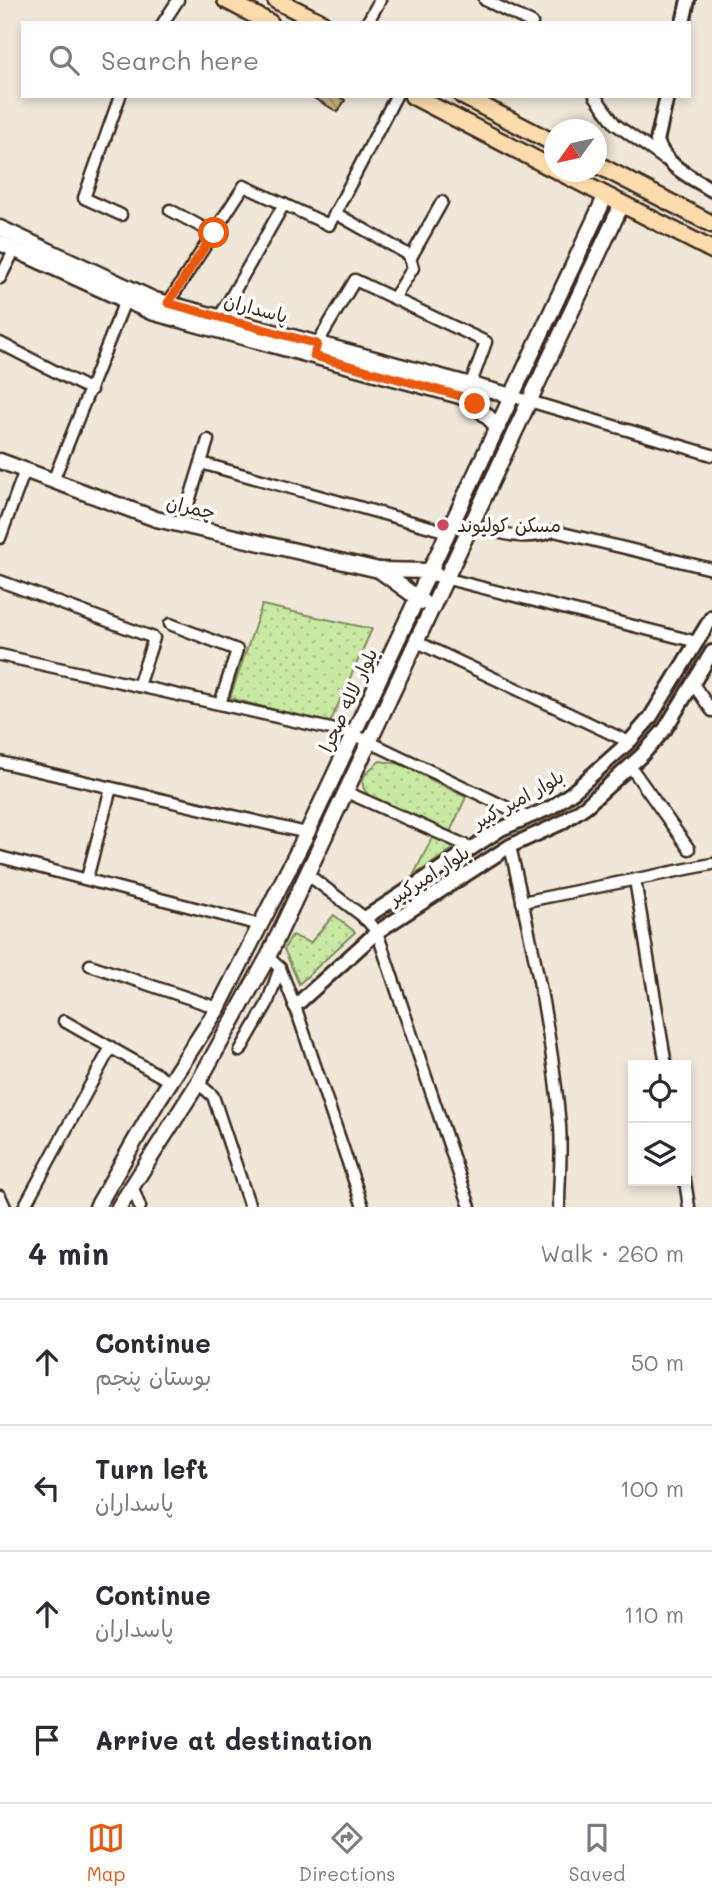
<!DOCTYPE html>
<html lang="en">
<head>
<meta charset="utf-8">
<style>
  :root { --surface:#fff; --page:#f2f2f3; --text:#2b2b33; --muted:#7c7c81; --line:#e1e1e2; --accent:#ea580c }
  body { margin:0; font-family:Mali,"Playpen Sans Arabic",sans-serif; background:var(--page); color:var(--text) }
  .controls { position:absolute; right:21px; bottom:21px; display:grid; overflow:hidden; border-radius:0px; box-shadow:0 4px 10px #0003 }
  .controls button { width:63px; height:63px; display:grid; place-items:center; padding:0; border:0; border-bottom:2px solid var(--line); background:var(--surface); color:var(--text); font:35px sans-serif }
  .compass { position:absolute; left:544px; top:119px; width:63px; height:63px; border-radius:50%; background:var(--surface); box-shadow:0 4px 10px #0003; rotate:237deg }
  .stop { position:absolute; width:21px; height:21px; margin:-16px; border:5px solid #ea580c; border-radius:50%; background:#fff }
  .stop.end { background:#ea580c; border-color:#fff; box-shadow:0 2px 7px #0008 }
  .list { margin:0; padding:0; list-style:none }
  h2 { display:flex; justify-content:space-between; align-items:center; height:91px; margin:0; padding:0 28px; font-size:30px }
  h2 small { font-size:23px; font-weight:400; color:var(--muted) }
  .list li { display:grid; grid-template-columns:46px 1fr auto; gap:21px; align-items:center; box-sizing:border-box; height:126px; padding:0 28px; border-top:2px solid var(--line) }
  .list b { display:block; font-size:26px; white-space:nowrap }
  .list p { margin:0; font-size:23px; white-space:nowrap; color:var(--muted) }
  .list em { font-size:23px; font-style:normal; color:var(--muted) }
  .icon { flex:none; width:38px; height:38px; fill:none; stroke:currentColor; stroke-width:2; stroke-linecap:round; stroke-linejoin:round }
  .map { position:relative; flex:none; width:712px; height:1207px; overflow:hidden }
  .search { position:absolute; background:var(--surface); box-shadow:0 4px 10px #0003; left:21px; right:21px; top:21px; height:77px; display:flex; align-items:center; gap:18px; box-sizing:border-box; padding:0 24px; border-radius:0px; color:var(--muted); font-size:26px }
  .sheet { height:595px; background:var(--surface) }
  nav { display:flex; justify-content:space-around; align-items:center; box-sizing:border-box; height:98px; border-top:2px solid var(--line); background:var(--surface); font-size:19px; color:var(--muted) }
  nav a { display:grid; justify-items:center; gap:4px }
  nav .on { color:var(--accent) }
  .map>svg:first-child { display:block }
  .grass { fill:url(#grass-dots); stroke:#828a60; stroke-width:2 }
  .building { fill:url(#building-back-hatch); stroke:#3b2a1e; stroke-width:2 }
  .lines { fill:none; stroke-linecap:round; stroke-linejoin:round }
  .minor-casing { stroke:#3b2a1e; stroke-width:15 }
  .tertiary-casing { stroke:#3b2a1e; stroke-width:18 }
  .secondary-casing { stroke:#3b2a1e; stroke-width:19 }
  .trunk-casing { stroke:#3b2a1e; stroke-width:21 }
  .minor { stroke:#fff; stroke-width:10 }
  .tertiary { stroke:#fff; stroke-width:12 }
  .secondary { stroke:#fff; stroke-width:14 }
  .trunk { stroke:#fcdcac; stroke-width:16 }
  .route { stroke:#ea580c; stroke-width:9 }
  .poi-dot { fill:#d1495b; stroke:#fff; stroke-width:2.5 }
  .labels { text-anchor:middle; stroke-width:7; stroke-linejoin:round; paint-order:stroke }
  .street-label { font-size:19px; fill:#3b2a1e; stroke:#fff }
  .poi-label { font-size:19px; fill:#3b2a1e; stroke:#fff; text-anchor:start }
</style>
</head>
<body>
<div class="map">
<svg width="712" height="1207" viewBox="0 0 712 1207">
  <defs>
    <pattern id="grass-dots" width="8" height="8" patternUnits="userSpaceOnUse" patternTransform="scale(1.75)"><rect width="8" height="8" fill="#c8e9a1"/><path d="M2 2h.1M6 6h.1" fill="none" stroke="#adc88a" stroke-width="1.8" stroke-linecap="round"/></pattern>
    <pattern id="building-back-hatch" width="6" height="6" patternUnits="userSpaceOnUse" patternTransform="scale(1.75)"><rect width="6" height="6" fill="#cab181"/><path d="M-1 5l2 2M0 0l6 6M5-1l2 2" fill="none" stroke="#a59069"/></pattern>
  </defs>
  <rect width="100%" height="100%" fill="#efe8d9"/>
  <filter id="ink" filterUnits="userSpaceOnUse"><feTurbulence type="fractalNoise" baseFrequency=".0143" numOctaves="2"/><feDisplacementMap in="SourceGraphic" scale="14" xChannelSelector="R" yChannelSelector="G"/><feConvolveMatrix kernelMatrix="1 2 1 2 8 2 1 2 1" color-interpolation-filters="sRGB"/></filter>
  <g filter="url(#ink)">
    <g class="grass">
      <polygon points="262,605 372,629 329,725 230,698"/>
      <path d="M380,761L400,764L466,797L450,832L372,799C354,782 364,773 380,761Z"/>
      <polygon points="433,836 457,846 413,876"/>
      <polygon points="334,915 355,932 299,984 284,949 292,935 310,943"/>
    </g>
    <polygon class="building" points="310,96 338,96 345,100 338,112"/>
    <g class="lines">
      <defs>
        <g id="minor">
          <polyline points="485,0 532,23"/>
          <polyline points="163,23 178,0"/>
          <polyline points="367,23 380,0"/>
          <polyline points="120,96 84,198 121,215"/>
          <polyline points="595,96 615,124 664,159"/>
          <polyline points="170,210 213,233"/>
          <polyline points="335,213 409,255 413,268 394,298"/>
          <polyline points="410,259 442,202"/>
          <polyline points="0,278 15,249"/>
          <polyline points="168,303 244,186 329,225 396,96"/>
          <polyline points="219,318 284,204"/>
          <polyline points="0,343 91,390"/>
          <polyline points="317,344 355,280 486,342 470,386"/>
          <polyline points="512,396 712,455"/>
          <polyline points="201,463 448,532"/>
          <polyline points="53,481 125,301"/>
          <polyline points="182,524 208,440"/>
          <path d="M469,525C498,532 525,543 554,531L712,569"/>
          <polyline points="0,538 25,470"/>
          <polyline points="444,578 697,642"/>
          <polyline points="0,581 154,638 138,686"/>
          <polyline points="170,624 237,650 220,704"/>
          <polyline points="415,641 629,742"/>
          <polyline points="0,655 353,734 527,817"/>
          <polyline points="693,684 712,711"/>
          <polyline points="0,762 307,833"/>
          <polyline points="630,766 689,849"/>
          <polyline points="344,791 472,848"/>
          <path d="M510,846C531,939 552,1031 560,1126C562,1153 559,1180 559,1207"/>
          <polyline points="0,857 260,925"/>
          <polyline points="307,874 365,918 377,932 470,1207"/>
          <polyline points="87,878 111,788"/>
          <polyline points="635,880 666,1065"/>
          <polyline points="522,902 712,864"/>
          <polyline points="268,957 280,968 295,1006 363,1207"/>
          <polyline points="90,965 218,1008"/>
          <polyline points="64,1021 171,1082"/>
          <polyline points="240,1051 267,1004 280,968"/>
          <polyline points="198,1083 213,1096 250,1207"/>
          <polyline points="685,1181 689,1207"/>
          <polyline points="132,1186 140,1207"/>
          <polyline points="0,1196 5,1207"/>
          <polyline points="24,1207 111,1047"/>
        </g>
        <g id="tertiary">
          <polyline points="683,23 688,0"/>
          <path d="M667,96L657,141C665,166 691,177 712,190"/>
          <polyline points="365,918 501,829 552,807 574,791 629,742 650,718 712,617"/>
          <polyline points="295,1006 377,932 510,846 561,823 586,806 642,755 665,729 712,652"/>
        </g>
        <g id="secondary">
          <polyline points="0,228 155,300 512,396"/>
          <polyline points="0,243 151,312 460,396 475,404 498,427"/>
          <polyline points="0,461 156,519 379,570"/>
          <polyline points="423,602 379,570 429,571 436,574"/>
          <polyline points="97,1207 157,1102 218,1008 307,833 606,195"/>
          <polyline points="119,1207 198,1083 268,957 622,204"/>
        </g>
        <g id="trunk">
          <polyline points="226,0 270,23"/>
          <polyline points="276,0 322,23"/>
          <polyline points="413,96 554,169"/>
          <polyline points="463,96 554,143"/>
          <polyline points="596,164 712,224"/>
          <polyline points="560,172 712,250"/>
        </g>
      </defs>
      <use href="#minor" class="minor-casing"/>
      <use href="#tertiary" class="tertiary-casing"/>
      <use href="#secondary" class="secondary-casing"/>
      <use href="#trunk" class="trunk-casing"/>
      <use href="#minor" class="minor"/>
      <use href="#tertiary" class="tertiary"/>
      <use href="#secondary" class="secondary"/>
      <use href="#trunk" class="trunk"/>
    </g>
  </g>
  <g class="lines" filter="url(#ink)">
    <polyline class="route" points="214,233 168,303 317,344 314,356 460,396 475,404"/>
  </g>
  <circle class="poi-dot" cx="443" cy="525" r="7"/>
  <g class="labels">
    <g class="street-label">
      <text transform="translate(256 308) rotate(15)" y="7">پاسداران</text>
      <text transform="translate(191 507) rotate(13)" y="7">چمران</text>
      <text transform="translate(348 700) rotate(-65)" y="7">بلوار لاله صحرا</text>
      <text transform="translate(518 799) rotate(-29)" y="7">بلوار امیر کبیر</text>
      <text transform="translate(429 875) rotate(-33)" y="7">بلوار امیرکبیر</text>
    </g>
    <g class="poi-label">
      <text x="457" y="532">مسکن کولیوند</text>
    </g>
  </g>
</svg>
<div class="controls">
<button><svg class="icon" aria-label="locate" viewBox="0 0 24 24"><circle cx="12" cy="12" r="6"/><path d="M12 2v4M12 18v4M2 12h4M18 12h4"/></svg></button>
<button><svg class="icon" aria-label="layers" viewBox="0 0 24 24"><path d="M12 4l9 5-9 5-9-5zM3 14l9 5 9-5"/></svg></button>
</div>
<svg class="compass" viewBox="-18 -18 36 36"><path d="M0-13l5 13h-10z" fill="#e53935"/><path d="M0 13l5-13h-10z" fill="#7c7c81"/></svg>
<div class="stop" style="left:214px;top:233px"></div>
<div class="stop end" style="left:475px;top:404px"></div>
<div class="search"><svg class="icon" aria-label="search" viewBox="0 0 24 24"><circle cx="10" cy="10" r="6"/><path d="M15 15l6 6"/></svg>Search here</div>
</div>
<section class="sheet">
<h2>4 min<small>Walk · 260 m</small></h2>
<ul class="list">
<li><svg class="icon" aria-label="ahead" viewBox="0 0 24 24"><path d="M12 20V5M6 11l6-6 6 6"/></svg><div><b>Continue</b><p>بوستان پنجم</p></div><em>50 m</em></li>
<li><svg class="icon" aria-label="left" viewBox="0 0 24 24"><path d="M17 20v-9H6M10 6l-5 5 5 5"/></svg><div><b>Turn left</b><p>پاسداران</p></div><em>100 m</em></li>
<li><svg class="icon" aria-label="ahead" viewBox="0 0 24 24"><path d="M12 20V5M6 11l6-6 6 6"/></svg><div><b>Continue</b><p>پاسداران</p></div><em>110 m</em></li>
<li><svg class="icon" aria-label="arrive" viewBox="0 0 24 24"><path d="M6 21V4h12l-3 4 3 4H6"/></svg><div><b>Arrive at destination</b></div></li>
</ul>
</section>
<nav>
<a class="on"><svg class="icon" aria-label="map" viewBox="0 0 24 24"><path d="M3 6l6-2 6 2 6-2v14l-6 2-6-2-6 2zM9 4v14M15 6v14"/></svg>Map</a>
<a><svg class="icon" aria-label="directions" viewBox="0 0 24 24"><path d="M12 3l9 9-9 9-9-9zM9 14v-3h6M13 9l2 2-2 2"/></svg>Directions</a>
<a><svg class="icon" aria-label="saved" viewBox="0 0 24 24"><path d="M7 4h10v16l-5-4-5 4z"/></svg>Saved</a>
</nav>
</body>
</html>
